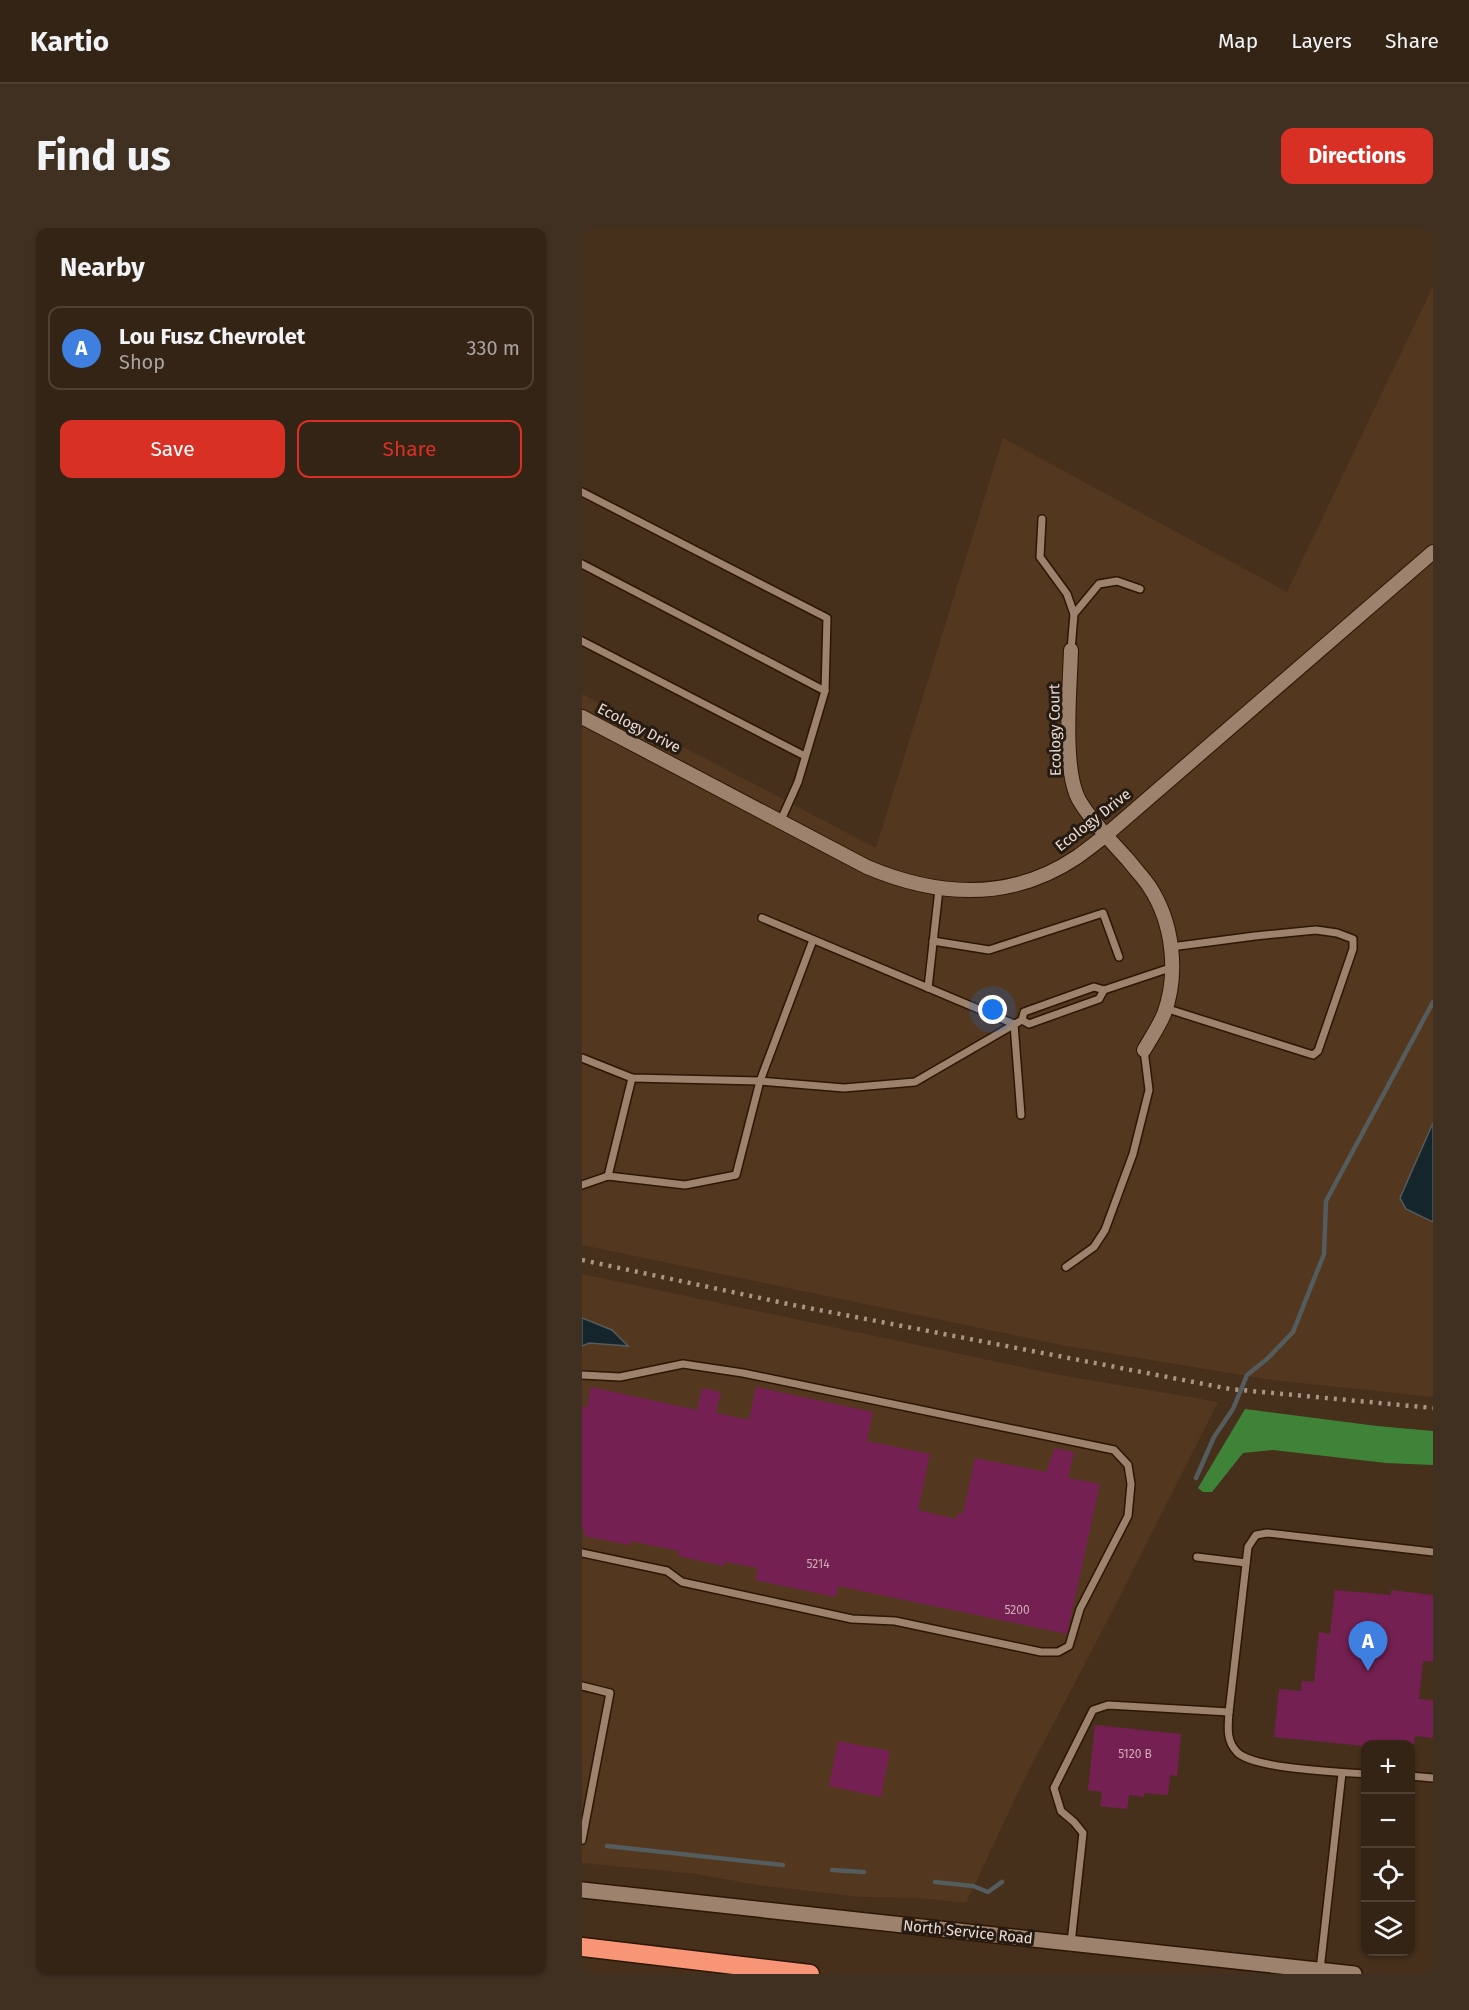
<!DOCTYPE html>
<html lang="en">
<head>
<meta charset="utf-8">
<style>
  :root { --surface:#342415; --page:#3f3022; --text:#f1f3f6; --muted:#a9a4a0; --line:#4e4134; --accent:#d93025 }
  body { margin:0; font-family:"Fira Sans",sans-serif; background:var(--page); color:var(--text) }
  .controls { position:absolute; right:18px; bottom:18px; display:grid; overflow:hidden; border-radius:12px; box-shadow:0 2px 4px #0004 }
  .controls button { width:54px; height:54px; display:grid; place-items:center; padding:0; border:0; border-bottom:2px solid var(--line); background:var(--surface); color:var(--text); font:30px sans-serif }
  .you { position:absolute; left:411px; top:782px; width:21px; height:21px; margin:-15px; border:4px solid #fff; border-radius:50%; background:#1a73e8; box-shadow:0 0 0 9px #1a73e833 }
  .badge { display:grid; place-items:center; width:39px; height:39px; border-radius:50%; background:var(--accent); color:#fff; font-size:20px; font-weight:700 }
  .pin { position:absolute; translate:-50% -50px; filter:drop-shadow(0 2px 3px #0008) }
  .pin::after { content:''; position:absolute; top:32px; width:21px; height:18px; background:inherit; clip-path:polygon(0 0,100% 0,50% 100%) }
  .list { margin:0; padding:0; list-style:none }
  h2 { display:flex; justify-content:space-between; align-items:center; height:78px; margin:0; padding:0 24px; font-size:26px }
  h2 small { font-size:20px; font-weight:400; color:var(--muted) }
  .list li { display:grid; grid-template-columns:39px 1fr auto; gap:18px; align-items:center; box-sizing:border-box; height:84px; margin:0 12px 12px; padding:0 12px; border:2px solid var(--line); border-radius:12px }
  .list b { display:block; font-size:22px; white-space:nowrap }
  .list p { margin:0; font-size:20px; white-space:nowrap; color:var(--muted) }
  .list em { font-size:20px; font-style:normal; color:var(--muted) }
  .actions { display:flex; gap:12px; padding:18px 24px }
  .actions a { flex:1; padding:14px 0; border:2px solid var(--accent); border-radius:12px; text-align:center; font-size:21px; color:var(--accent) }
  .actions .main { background:var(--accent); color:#fff }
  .icon { flex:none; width:33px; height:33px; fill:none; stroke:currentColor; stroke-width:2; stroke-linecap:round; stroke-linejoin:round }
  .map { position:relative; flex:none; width:851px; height:1746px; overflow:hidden; border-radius:12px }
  header { display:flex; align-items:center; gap:36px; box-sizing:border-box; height:84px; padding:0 30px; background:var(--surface); border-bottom:2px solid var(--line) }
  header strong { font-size:28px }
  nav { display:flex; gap:33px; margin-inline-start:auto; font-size:21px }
  .intro { display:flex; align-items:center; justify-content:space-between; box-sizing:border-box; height:144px; padding:0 36px }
  h1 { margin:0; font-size:42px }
  .button { padding:15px 27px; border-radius:12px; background:var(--accent); color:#fff; font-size:21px; font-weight:700 }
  main { display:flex; gap:36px; padding:0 36px }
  aside { flex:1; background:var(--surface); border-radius:12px; box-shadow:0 2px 4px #0004 }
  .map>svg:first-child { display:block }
  .built { fill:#53371e }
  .forest { fill:#3f8339 }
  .water { fill:#14252b; stroke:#545c5d; stroke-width:1.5 }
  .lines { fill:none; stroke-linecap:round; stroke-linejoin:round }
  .stream { stroke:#545c5d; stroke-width:4.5 }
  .building { fill:#752052 }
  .service-casing { stroke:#2c1705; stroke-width:10 }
  .minor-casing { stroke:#2c1705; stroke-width:16 }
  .tertiary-casing { stroke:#2c1705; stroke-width:18 }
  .motorway-casing { stroke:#2c1705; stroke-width:21 }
  .service { stroke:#9d826d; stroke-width:7 }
  .minor { stroke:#9d826d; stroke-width:14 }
  .tertiary { stroke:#9d826d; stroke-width:15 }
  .motorway { stroke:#f89577; stroke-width:18 }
  .rail { stroke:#a79586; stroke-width:4.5; stroke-dasharray:3 6; stroke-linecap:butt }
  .labels { text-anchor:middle; stroke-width:6; stroke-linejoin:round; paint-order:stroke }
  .number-label { font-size:12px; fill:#ceadb1 }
  .street-label { font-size:15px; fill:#ebdcd1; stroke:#251b12 }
</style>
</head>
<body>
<header>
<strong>Kartio</strong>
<nav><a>Map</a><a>Layers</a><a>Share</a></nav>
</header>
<div class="intro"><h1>Find us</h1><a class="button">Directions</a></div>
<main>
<aside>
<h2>Nearby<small></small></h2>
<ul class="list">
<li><span class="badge" style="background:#3f7fe0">A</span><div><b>Lou Fusz Chevrolet</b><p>Shop</p></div><em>330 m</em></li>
</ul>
<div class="actions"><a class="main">Save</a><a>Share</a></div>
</aside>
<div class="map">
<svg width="851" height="1746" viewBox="0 0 851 1746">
  <rect width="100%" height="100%" fill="#46301c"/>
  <g class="built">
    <polygon points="851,58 851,1169 690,1152 484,1118 0,1017 0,466 294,620 421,210 705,364"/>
    <polygon points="0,1046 473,1146 636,1174 535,1374 442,1552 384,1675 336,1670 279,1669 176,1657 115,1646 0,1635"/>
  </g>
  <polygon class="forest" points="663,1181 795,1198 851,1203 851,1237 804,1235 691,1222 661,1225 630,1264 621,1264 616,1260"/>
  <g class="water">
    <polygon points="851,895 851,994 824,981 818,970"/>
    <polygon points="0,1090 30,1102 46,1118 7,1115 0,1118"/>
  </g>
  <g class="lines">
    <g class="stream">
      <polyline points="614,1250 632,1209 651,1181 665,1147 685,1131 711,1104 742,1026 744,973 851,774"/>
      <polyline points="25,1618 201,1637"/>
      <polyline points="250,1642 282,1644"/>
      <polyline points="353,1654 391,1658 406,1664 420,1654"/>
    </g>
  </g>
  <g class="building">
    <polygon points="9,1159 115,1182 120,1160 139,1164 134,1185 167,1192 174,1159 291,1184 285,1213 348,1226 336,1282 374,1291 376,1285 381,1286 393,1230 464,1244 473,1220 492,1224 486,1250 518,1256 485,1406 256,1358 254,1369 173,1352 176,1340 143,1334 142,1338 96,1328 97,1323 49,1313 48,1317 2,1308 3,1302 0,1301 0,1178 5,1179"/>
    <polygon points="753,1362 809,1367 809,1362 851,1367 851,1434 841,1433 837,1471 851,1472 851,1510 833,1508 832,1516 783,1516 783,1518 692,1509 697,1461 719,1463 720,1453 732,1454 737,1404 748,1406"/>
    <polygon points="513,1497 599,1506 595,1548 588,1547 586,1567 562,1565 562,1569 547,1567 545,1581 518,1578 520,1564 506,1562"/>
    <polygon points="256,1513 308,1523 299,1569 247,1558"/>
  </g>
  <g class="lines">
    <defs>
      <g id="service">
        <polyline points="0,264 245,390 243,463 216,554 199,592"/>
        <polyline points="460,291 458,329 485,366 492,386 489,422"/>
        <polyline points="0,336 243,463"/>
        <polyline points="492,386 517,356 535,353 558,361"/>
        <polyline points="0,413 223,528"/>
        <polyline points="180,690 432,796"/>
        <polyline points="351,713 407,722 521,685 537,729"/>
        <polyline points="346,760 357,661"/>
        <polyline points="583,780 731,827 736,823 771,721 771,711 755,705 734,702 673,708 589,719"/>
        <polyline points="440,792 447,796 517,771 522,762"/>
        <polyline points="432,796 439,887"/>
        <polyline points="0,830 50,850 178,853 262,860 333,854 440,792 442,784 512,759 522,762 591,739"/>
        <polyline points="26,948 50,850"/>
        <polyline points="0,957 26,948 103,957 154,947 178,853 231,712"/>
        <polyline points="484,1039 512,1019 523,1002 551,926 567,862 562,822"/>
        <polyline points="0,1147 38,1149 101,1136 161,1145 532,1222 546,1237 549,1256 546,1288 498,1381 487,1418 476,1424 459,1424 313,1393 270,1391 100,1354 85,1343 0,1325"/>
        <polyline points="615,1329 664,1335"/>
        <polyline points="0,1458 28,1465 0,1612"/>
        <path d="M784,1546C758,1544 671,1541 655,1524C644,1513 646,1499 647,1484L666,1319L674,1307L685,1305L851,1324"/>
        <polyline points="828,1548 851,1550"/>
        <polyline points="489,1715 501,1605 492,1594 479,1583 472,1560 511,1482 526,1477 647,1484"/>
        <polyline points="738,1742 760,1545"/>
      </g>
      <g id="minor">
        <path d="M489,422C488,460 480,541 497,572C509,593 531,615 547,633C553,641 561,649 567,658C591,694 597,745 582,786C577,798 569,810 562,822"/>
        <path d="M0,489L285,639C356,669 428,674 495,629C505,622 515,614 524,607L851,324"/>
      </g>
      <polyline id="tertiary" points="0,1662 772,1746"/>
      <polyline id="motorway" points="0,1719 228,1746"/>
    </defs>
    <use href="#service" class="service-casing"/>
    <use href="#minor" class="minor-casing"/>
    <use href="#tertiary" class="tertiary-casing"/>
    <use href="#motorway" class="motorway-casing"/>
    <use href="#service" class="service"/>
    <use href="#minor" class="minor"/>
    <use href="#tertiary" class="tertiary"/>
    <use href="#motorway" class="motorway"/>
    <polyline class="rail" points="0,1032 211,1077 648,1161 851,1180"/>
  </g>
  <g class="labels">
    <g class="number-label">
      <text x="236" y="1340">5214</text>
      <text x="435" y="1386">5200</text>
      <text x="553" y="1530">5120 B</text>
    </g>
    <g class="street-label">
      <text transform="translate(57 500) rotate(27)" y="5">Ecology Drive</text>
      <text transform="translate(473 502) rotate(-91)" y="5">Ecology Court</text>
      <text transform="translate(511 592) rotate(-38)" y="5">Ecology Drive</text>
      <text transform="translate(386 1704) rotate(6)" y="5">North Service Road</text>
    </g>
  </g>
</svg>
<div class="controls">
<button>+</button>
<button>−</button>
<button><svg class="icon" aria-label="locate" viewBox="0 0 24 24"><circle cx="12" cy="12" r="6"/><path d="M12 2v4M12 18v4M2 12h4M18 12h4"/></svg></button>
<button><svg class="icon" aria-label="layers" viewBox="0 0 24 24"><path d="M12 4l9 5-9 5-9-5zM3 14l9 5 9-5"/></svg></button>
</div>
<div class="you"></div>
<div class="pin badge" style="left:786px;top:1443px;background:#3f7fe0">A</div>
</div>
</main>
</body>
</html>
